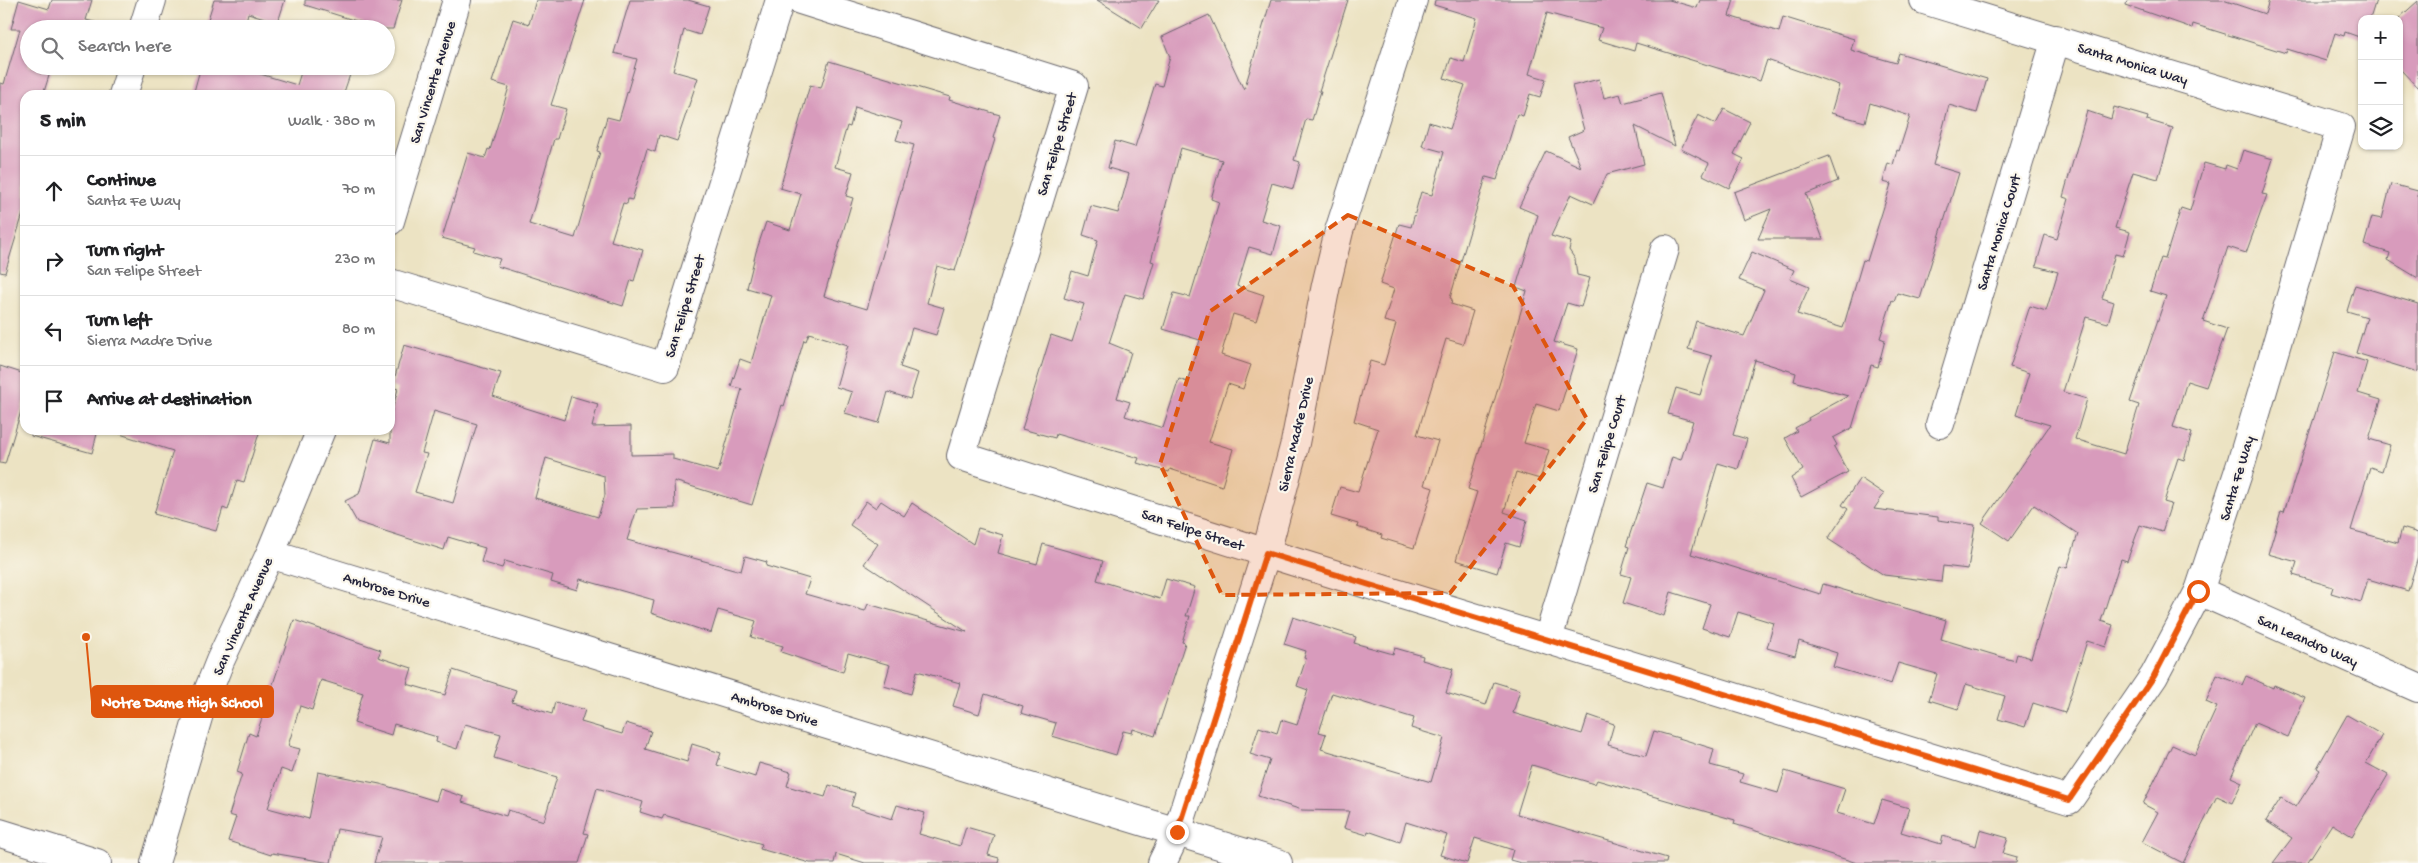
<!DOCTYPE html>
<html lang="en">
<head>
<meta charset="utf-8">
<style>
  :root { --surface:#fff; --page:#f2f2f2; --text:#202124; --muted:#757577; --line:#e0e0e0 }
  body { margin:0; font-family:"Gochi Hand",sans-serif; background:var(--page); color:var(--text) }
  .controls { position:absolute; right:15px; top:15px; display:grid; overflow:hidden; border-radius:10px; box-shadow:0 1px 4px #0004 }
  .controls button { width:45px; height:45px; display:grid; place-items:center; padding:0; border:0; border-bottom:1px solid var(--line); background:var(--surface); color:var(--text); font:25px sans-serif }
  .stop { position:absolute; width:15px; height:15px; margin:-11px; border:4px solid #ea580c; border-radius:50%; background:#fff }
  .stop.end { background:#ea580c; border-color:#fff; box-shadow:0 1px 5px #0008 }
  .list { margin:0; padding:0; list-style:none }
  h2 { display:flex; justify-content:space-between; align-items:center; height:65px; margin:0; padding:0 20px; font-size:21px }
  h2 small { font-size:16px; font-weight:400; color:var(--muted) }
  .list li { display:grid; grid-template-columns:32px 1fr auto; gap:15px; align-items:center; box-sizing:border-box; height:70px; padding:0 20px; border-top:1px solid var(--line) }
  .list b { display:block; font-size:19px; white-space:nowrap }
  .list p { margin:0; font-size:16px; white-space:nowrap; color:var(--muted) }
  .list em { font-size:16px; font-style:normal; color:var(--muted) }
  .icon { flex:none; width:28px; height:28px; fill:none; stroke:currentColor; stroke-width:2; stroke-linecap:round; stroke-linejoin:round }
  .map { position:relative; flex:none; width:2418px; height:863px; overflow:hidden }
  .search { position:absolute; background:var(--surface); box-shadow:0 1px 4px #0004; left:20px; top:20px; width:375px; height:55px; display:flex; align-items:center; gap:12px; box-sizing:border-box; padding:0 18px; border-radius:28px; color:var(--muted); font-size:19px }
  .panel { position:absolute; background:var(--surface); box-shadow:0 1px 4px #0004; left:20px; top:90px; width:375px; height:345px; border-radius:15px }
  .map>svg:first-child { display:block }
  .building { fill:#d89bbc; fill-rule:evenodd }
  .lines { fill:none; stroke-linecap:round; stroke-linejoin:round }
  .street-casing { stroke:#69666b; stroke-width:30 }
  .street { stroke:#fff; stroke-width:28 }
  .route { stroke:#ea580c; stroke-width:6 }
  .marked { fill:#de560e; fill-opacity:0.2; stroke:#de560e; stroke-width:4; stroke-dasharray:10 6; stroke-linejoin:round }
  .labels { text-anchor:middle; stroke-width:4.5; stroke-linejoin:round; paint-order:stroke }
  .street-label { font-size:15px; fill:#22223b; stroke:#fbf7ec }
  .leader { fill:none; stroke:#de560e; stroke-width:2 }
  .callout-dot { fill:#de560e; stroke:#fbf7ec; stroke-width:2 }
  .callout { fill:#de560e; stroke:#de560e; stroke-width:2 }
  .callout-label { font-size:16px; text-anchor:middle; font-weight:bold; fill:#fff }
</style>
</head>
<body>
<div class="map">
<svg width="2418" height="863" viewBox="0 0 2418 863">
  <rect width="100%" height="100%" fill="#fbf7ec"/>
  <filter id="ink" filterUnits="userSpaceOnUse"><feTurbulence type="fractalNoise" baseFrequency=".02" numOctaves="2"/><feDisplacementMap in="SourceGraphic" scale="10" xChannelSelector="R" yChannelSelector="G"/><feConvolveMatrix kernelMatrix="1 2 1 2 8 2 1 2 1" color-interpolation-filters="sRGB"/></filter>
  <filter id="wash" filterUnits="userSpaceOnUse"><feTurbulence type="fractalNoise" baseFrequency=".0096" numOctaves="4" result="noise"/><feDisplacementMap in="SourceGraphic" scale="20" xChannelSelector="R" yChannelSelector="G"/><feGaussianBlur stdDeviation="1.12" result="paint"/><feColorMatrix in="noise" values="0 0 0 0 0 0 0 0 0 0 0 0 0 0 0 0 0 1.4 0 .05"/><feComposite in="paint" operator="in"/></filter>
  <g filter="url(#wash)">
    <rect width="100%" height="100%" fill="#ece3c3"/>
    <g id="blocks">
      <g class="building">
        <polygon points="19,0 49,9 52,0 92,0 86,20 98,23 97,29 29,29 29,66 52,66 43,95 25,95 25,207 5,273 0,272 0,83 4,84 20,29 11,29"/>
        <polygon points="214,0 285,0 278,22 248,13 244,29 205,29"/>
        <polygon points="305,0 402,0 393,29 361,29 363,23 305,5"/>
        <polygon points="536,0 585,0 551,105 566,109 557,139 554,139 529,224 575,238 600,152 597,151 607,117 619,120 637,59 614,53 630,0 688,0 709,6 700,35 684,30 673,71 698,78 677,141 659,135 655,152 647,149 632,200 628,199 627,204 623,203 611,241 643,250 634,281 631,280 623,306 497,266 500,259 473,251 475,247 442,238 468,153 485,158 488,149 490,150 509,87 492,82 513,19 529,24"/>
        <polygon points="1097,0 1159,0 1142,28"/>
        <path d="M1271,0H1348L1319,91H1321L1312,120L1306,119L1294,160L1300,162L1293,189L1272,183L1261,220L1281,226L1273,254L1249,247L1237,286L1264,295L1256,321L1233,314L1221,355L1251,365L1243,389L1228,384L1209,442L1233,449L1222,486L1170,469L1169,472L1137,463L1139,458L1056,434L1055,438L1022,429L1051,335L1072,342L1084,304L1064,298L1072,271L1088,276L1098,240L1083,235L1091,206L1118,213L1129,174L1108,168L1115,141L1135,147L1155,84L1162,86L1170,57L1162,37L1209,15L1244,90ZM1181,148L1222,160L1211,199L1219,202L1190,297L1174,293L1163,329L1200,340L1187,382L1179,379L1163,428L1125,416L1130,402L1117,398L1131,352L1109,343L1125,294L1143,299L1154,262L1151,261Z"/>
        <polygon points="1435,0 1669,0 1697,8 1700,0 1734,0 1729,16 1779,32 1783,17 1854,39 1851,50 1896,63 1899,53 1987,79 1977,113 1949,105 1933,165 1959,173 1920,299 1897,293 1894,301 1892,300 1880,338 1885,340 1878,367 1871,365 1852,428 1833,438 1837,445 1834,447 1848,472 1801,497 1791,478 1803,470 1785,438 1797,431 1795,428 1809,420 1808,418 1848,396 1794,381 1796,373 1755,360 1733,435 1747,439 1738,469 1718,463 1691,554 1820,594 1823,584 1946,620 1941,639 2015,661 2017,654 2031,658 2060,566 2067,568 2078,534 2034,505 2009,541 1982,523 2050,425 2016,415 2029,373 2010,367 2030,306 2046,311 2058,272 2036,266 2045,235 2057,239 2069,199 2063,197 2087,111 2111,119 2114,107 2148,117 2147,120 2173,128 2158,179 2133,172 2115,228 2130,232 2123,256 2115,254 2102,298 2114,302 2108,323 2086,317 2063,392 2087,399 2075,439 2124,454 2139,405 2130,402 2166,296 2150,291 2161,258 2165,259 2181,208 2190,211 2204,163 2225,169 2226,165 2237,169 2243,150 2273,159 2262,194 2267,195 2246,253 2228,247 2203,321 2227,329 2206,387 2187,381 2173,427 2192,433 2184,460 2178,458 2164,502 2171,504 2162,532 2140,525 2127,561 2121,559 2101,621 2113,625 2106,647 2087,641 2065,713 2033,703 2025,727 1998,719 2005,696 1966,684 1958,709 1929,700 1937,674 1898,663 1891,684 1833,667 1837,653 1799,641 1795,656 1767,648 1774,623 1738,612 1730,637 1702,628 1710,604 1671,592 1664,616 1623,603 1631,577 1621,574 1629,547 1626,546 1647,483 1663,488 1672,457 1681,460 1693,421 1668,414 1676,388 1700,395 1712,356 1688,349 1696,321 1744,336 1764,290 1739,280 1752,252 1794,270 1790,279 1809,287 1797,314 1843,328 1863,260 1867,261 1891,184 1883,182 1888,163 1893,165 1897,150 1899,151 1910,116 1870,103 1865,122 1831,113 1839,85 1767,60 1760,81 1636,43 1634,51 1598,40 1602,28 1547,13 1529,74 1546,79 1540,97 1530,94 1523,116 1517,114 1497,180 1486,177 1450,298 1452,299 1451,304 1473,311 1463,344 1446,339 1417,435 1438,441 1424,485 1433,488 1414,548 1381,538 1382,535 1357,527 1358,524 1331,516 1340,487 1358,492 1378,429 1354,421 1370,361 1384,365 1396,324 1384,321 1394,289 1380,284 1399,224 1411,227 1421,192 1432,195 1444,152 1422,146 1429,122 1450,129 1465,85 1444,78 1451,58 1464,62 1477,18 1434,5"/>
        <polygon points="2127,0 2223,0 2265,14 2269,0 2376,0 2370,19 2362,19 2362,38 2345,32 2344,36 2335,33 2326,61 2287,49 2286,53 2193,24 2192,28 2126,5"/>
        <polygon points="2418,1 2418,88 2399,68 2399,18"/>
        <path d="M829,61L950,97L949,100L1000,115L993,138L995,139L955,271L937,266L927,303L944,308L936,335L912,328L900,367L918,373L910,399L888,392L879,423L845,413L852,392L836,387L848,345L809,333L806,341L804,340L784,406L782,405L752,505L674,481L675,508L637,509L627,540L741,571L745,556L767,562L766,566L810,579L805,594L865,611L868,604L967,632L864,564L878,544L850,525L866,501L876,508L881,501L904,516L912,503L973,544L978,528L1003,535L998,553L1037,564L1043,544L1103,561L1097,580L1160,599L1166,579L1195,587L1186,616H1190L1182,642L1185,643L1155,736L1133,729L1132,733L1123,731L1116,755L1052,736L1056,723L1021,713L1023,706L985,694L979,714L953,706L960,683L917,671L911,694L884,686L890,665L848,653L843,672L816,664L781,652L783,646L751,637L756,621L718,610L711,633L651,613L654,600L580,579L577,590L551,582L553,575L505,561L502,568L481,562L485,548L448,537L444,550L357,522L345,501L359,494L375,439L390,443V417L398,389L392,387L404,345L501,373L493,396L526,408L564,420L571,396L598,404L592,427L631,426V455L673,454V459L718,472L742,389L731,386L740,359L751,363L771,295L747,288L756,252L766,222L790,230L801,194L780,188L810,85L821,88ZM855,107L902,122L896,140L914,145L867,309L824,296L853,198L846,196L853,172L835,167L847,126L850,127ZM434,411L477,424L453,503L415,492L427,454L422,453ZM546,458L604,476L605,495L598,517L535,498Z"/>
        <polygon points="201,66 259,66 257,73 297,85 303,66 353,66 343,95 193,95"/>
        <polygon points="1599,79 1604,98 1620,94 1623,103 1661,93 1675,146 1635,126 1644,164 1607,174 1593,204 1571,194 1551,236 1571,242 1569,250 1575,259 1577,275 1590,278 1581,307 1567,303 1554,342 1578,349 1559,411 1536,404 1524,443 1549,450 1540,479 1516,472 1504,512 1527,520 1519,547 1506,543 1497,573 1456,560 1477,492 1468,489 1527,291 1516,287 1538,215 1519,207 1546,151 1581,167 1568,137 1584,130 1572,86"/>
        <polygon points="1724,109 1750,122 1734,154 1744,159 1729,188 1703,175 1709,163 1681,149 1698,115 1716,124"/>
        <polygon points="1829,156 1838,181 1806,194 1823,239 1758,239 1771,209 1744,220 1734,192"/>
        <polygon points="2391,184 2418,191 2418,278 2388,260 2390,253 2364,245 2372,217 2382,219"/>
        <polygon points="2355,285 2418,304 2418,372 2356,353 2367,317 2347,311"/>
        <polygon points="2335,352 2367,362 2358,393 2381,400 2369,439 2390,445 2382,471 2370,467 2351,530 2398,543 2402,528 2418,533 2418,557 2408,591 2368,579 2361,602 2331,593 2333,587 2293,575 2297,562 2268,554 2281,511 2284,512 2292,487"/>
        <polygon points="0,366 25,374 25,398 5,464 0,463"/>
        <polygon points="31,430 98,430 92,453 31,436"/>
        <polygon points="121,430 260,430 244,482 237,480 228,510 223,508 216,531 154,514 173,451 120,434"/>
        <polygon points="1860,478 1884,494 1874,509 1938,517 1938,520 1975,525 1968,569 1943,566 1941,582 1884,575 1828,539 1848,509 1842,505"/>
        <path d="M1293,617L1356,637L1354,643L1393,654L1395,648L1423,656L1422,660L1453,669L1446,693L1486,705L1494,682L1520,690L1513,713L1582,734L1588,715L1614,724L1608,745L1646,756L1654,731L1682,739L1714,749L1710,765L1743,774L1740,782L1778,793L1785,771L1845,789L1837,813L1874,824L1882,800L1909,808L1901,832L1941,844L1943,836L1976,846L1980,830L2008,838L2003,853L2017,857L2016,863H1857L1734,824L1735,820L1597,780L1595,784L1532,765L1517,814L1667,858L1666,863H1521L1510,860L1513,850L1475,838L1467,863L1440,855L1447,835L1406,822L1400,842L1368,831L1367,835L1344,828L1349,811L1302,810L1258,796L1270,760L1250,754L1259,727L1277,733L1281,720L1297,725L1308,690L1297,686L1306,659L1304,658L1306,651L1284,644ZM1332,693L1414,718L1411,728L1444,738L1431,782L1321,749L1326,734L1319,732Z"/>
        <path d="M294,620L381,650L378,657L412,668L407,684L445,695L453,670L516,690L512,702L552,714L555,702L585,710L581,722L622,734L626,723L651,731L645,749L687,762L692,744L721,753L717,765L755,777L759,763L791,772L787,786L825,797L829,785L855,793L851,806L892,819L897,805L925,813L919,834L960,846L966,827L994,835L988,855L999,858L998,863H865L836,854L834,863H810L760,849L762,844L664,815L662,819L640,812L643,802L597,788L584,833L588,834L579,863H374L382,837L337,829L331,863L272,853L271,855L228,841L236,817L229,815L242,774L237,772L249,733L256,736ZM321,680L363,693L354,723L391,735L394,724L437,737L436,742L457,749L465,724L501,734L494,758L557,777L544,821L508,810L506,816L462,802L464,797L440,789L436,801L380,784L318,772L309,819L268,808L281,769L292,773L300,749L288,746L300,706L312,710Z"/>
        <polygon points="2217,675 2242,685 2246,676 2273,688 2274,685 2305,698 2288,737 2255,723 2231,777 2242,782 2232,803 2217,796 2183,863 2142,842 2158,812 2143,804 2172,745 2195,755 2217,707 2206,702"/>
        <polygon points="2347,715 2382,735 2366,763 2388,775 2352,836 2332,824 2307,863 2273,863 2292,838 2266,821 2281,798 2296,807 2320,770 2317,768"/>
      </g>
    </g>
  </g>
  <g filter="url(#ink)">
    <use href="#blocks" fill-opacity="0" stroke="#69666b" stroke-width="1"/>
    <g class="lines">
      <defs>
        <g id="street">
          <polyline points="800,0 1074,86 961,456 1295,562 2069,800 2154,676 2199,591 2241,464 2341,127 1924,0"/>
          <polyline points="143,29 152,0"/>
          <polyline points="123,95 132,66"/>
          <polyline points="390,221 457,0"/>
          <polyline points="390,283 665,367 780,0"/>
          <polyline points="1940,424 2056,39"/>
          <polyline points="270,554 1278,863"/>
          <polyline points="2199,591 2418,688"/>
          <polyline points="1548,639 1665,249"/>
          <polyline points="0,833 97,863"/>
          <polyline points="155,863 199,714 220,661 270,554 321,430"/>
          <polyline points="1162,863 1177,832 1266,553 1295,443 1326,285 1339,231 1413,0"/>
        </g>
      </defs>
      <use href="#street" class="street-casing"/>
      <use href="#street" class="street"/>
    </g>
  </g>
  <g class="lines" filter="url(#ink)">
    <polyline class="route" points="1177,832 1266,553 2069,800 2154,676 2198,591"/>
  </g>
  <path class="marked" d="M1348,215L1513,286L1587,419L1450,593L1222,595L1160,464L1209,312Z"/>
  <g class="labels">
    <g class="street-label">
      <text transform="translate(2133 63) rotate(17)" y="5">Santa Monica Way</text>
      <text transform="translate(432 82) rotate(-73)" y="5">San Vincente Avenue</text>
      <text transform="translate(1056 144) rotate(-73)" y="5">San Felipe Street</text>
      <text transform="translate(1998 232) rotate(-73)" y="5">Santa Monica Court</text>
      <text transform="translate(684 306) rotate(-73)" y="5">San Felipe Street</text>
      <text transform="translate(1295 434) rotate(-77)" y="5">Sierra Madre Drive</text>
      <text transform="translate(1606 444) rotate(-73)" y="5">San Felipe Court</text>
      <text transform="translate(2236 478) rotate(-73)" y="5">Santa Fe Way</text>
      <text transform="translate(1193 529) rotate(18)" y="5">San Felipe Street</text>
      <text transform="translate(387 589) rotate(17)" y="5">Ambrose Drive</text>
      <text transform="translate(242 616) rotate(-66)" y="5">San Vincente Avenue</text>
      <text transform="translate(2308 640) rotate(24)" y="5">San Leandro Way</text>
      <text transform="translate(775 708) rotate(17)" y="5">Ambrose Drive</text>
    </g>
  </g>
  <path class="leader" d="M86 637L92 702"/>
  <circle class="callout-dot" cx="86" cy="637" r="5"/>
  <rect class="callout" x="92" y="686" width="181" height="31" rx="5"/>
  <g class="callout-label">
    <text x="182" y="707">Notre Dame High School</text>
  </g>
</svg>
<div class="controls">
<button>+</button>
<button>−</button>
<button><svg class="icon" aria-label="layers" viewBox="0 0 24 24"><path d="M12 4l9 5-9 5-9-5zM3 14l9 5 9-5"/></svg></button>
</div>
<div class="stop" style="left:2198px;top:591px"></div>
<div class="stop end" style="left:1177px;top:832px"></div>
<div class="search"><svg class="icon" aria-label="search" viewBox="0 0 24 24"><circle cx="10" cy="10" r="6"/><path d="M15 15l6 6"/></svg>Search here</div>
<section class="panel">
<h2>5 min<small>Walk · 380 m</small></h2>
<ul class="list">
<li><svg class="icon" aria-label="ahead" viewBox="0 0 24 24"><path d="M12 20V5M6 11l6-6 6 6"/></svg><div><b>Continue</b><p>Santa Fe Way</p></div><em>70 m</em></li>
<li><svg class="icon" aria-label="right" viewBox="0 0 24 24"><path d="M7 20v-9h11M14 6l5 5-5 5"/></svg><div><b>Turn right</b><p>San Felipe Street</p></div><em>230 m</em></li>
<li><svg class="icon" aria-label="left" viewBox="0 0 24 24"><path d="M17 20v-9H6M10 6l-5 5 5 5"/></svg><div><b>Turn left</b><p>Sierra Madre Drive</p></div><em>80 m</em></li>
<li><svg class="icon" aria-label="arrive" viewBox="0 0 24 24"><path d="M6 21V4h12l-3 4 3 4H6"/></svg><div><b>Arrive at destination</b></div></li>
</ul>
</section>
</div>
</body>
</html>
